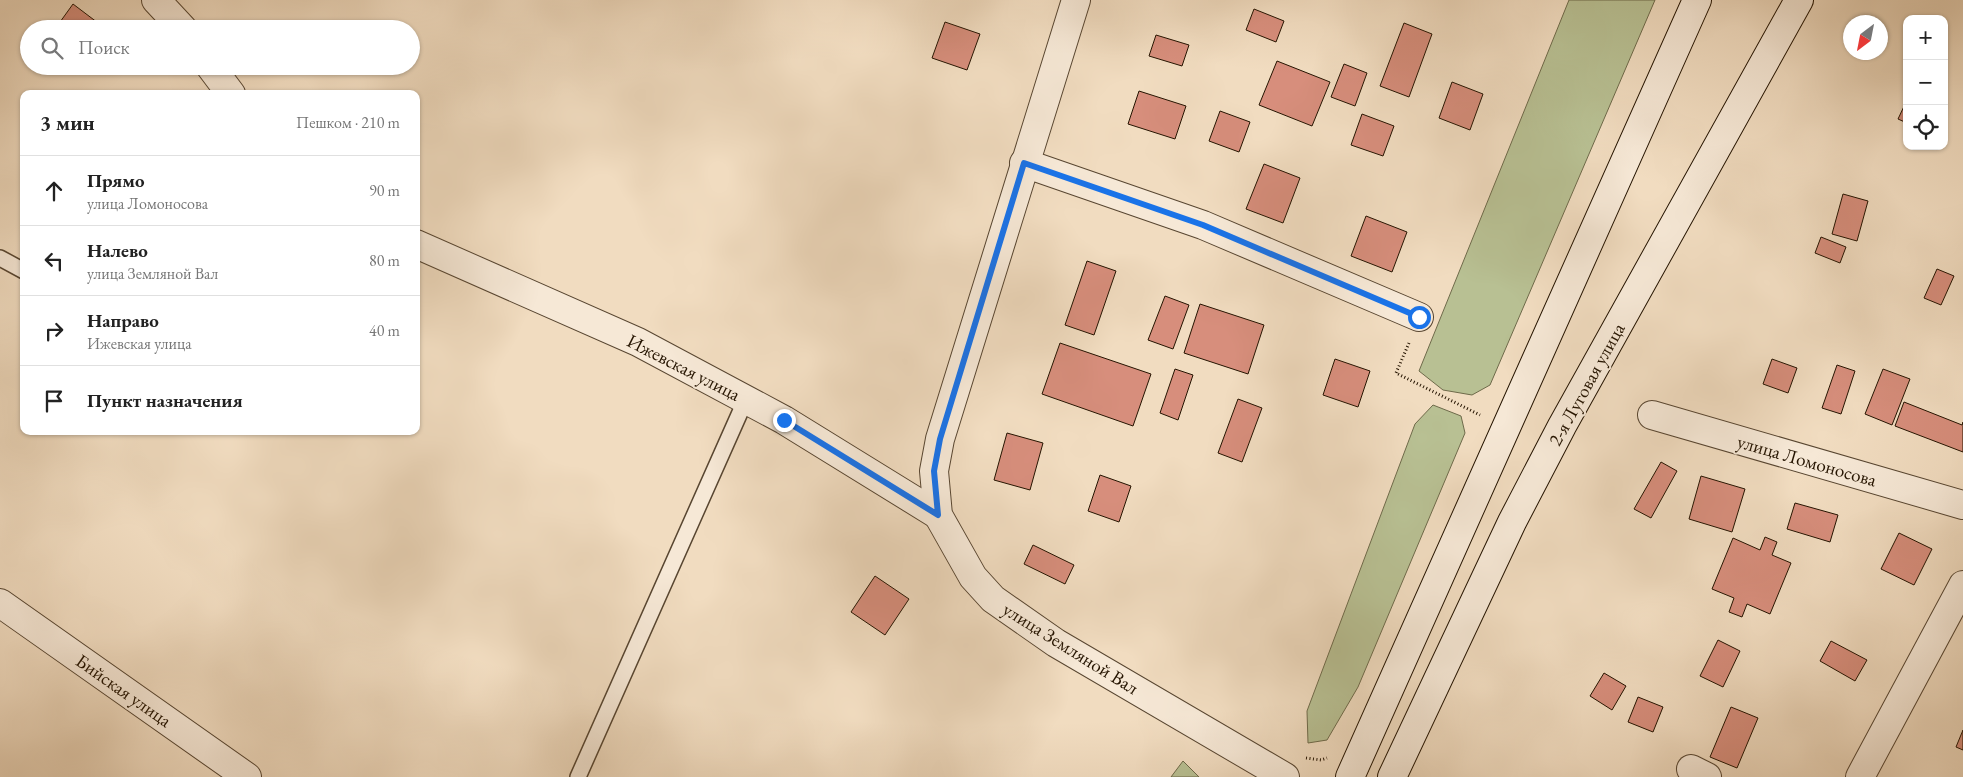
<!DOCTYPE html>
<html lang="ru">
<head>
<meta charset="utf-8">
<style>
  :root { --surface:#fff; --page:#f6f6f6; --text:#222; --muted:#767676; --line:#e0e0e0 }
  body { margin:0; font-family:"EB Garamond",serif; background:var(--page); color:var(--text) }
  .controls { position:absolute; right:15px; top:15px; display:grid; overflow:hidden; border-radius:10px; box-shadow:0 1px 4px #0004 }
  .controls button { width:45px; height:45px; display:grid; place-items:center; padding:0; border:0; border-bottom:1px solid var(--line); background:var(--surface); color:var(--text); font:25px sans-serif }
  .compass { position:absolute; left:1843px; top:15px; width:45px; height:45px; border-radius:50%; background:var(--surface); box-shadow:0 1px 4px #0004; rotate:212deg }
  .stop { position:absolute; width:15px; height:15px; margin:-11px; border:4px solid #1a73e8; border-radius:50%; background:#fff }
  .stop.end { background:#1a73e8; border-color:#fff; box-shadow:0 1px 5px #0008 }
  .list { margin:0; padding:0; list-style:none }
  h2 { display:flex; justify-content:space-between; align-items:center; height:65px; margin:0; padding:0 20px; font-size:21px }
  h2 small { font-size:16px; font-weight:400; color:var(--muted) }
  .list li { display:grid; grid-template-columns:32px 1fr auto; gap:15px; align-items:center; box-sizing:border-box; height:70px; padding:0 20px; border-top:1px solid var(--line) }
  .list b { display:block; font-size:19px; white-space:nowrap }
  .list p { margin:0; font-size:16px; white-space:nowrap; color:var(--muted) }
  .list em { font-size:16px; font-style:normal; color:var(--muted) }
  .icon { flex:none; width:28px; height:28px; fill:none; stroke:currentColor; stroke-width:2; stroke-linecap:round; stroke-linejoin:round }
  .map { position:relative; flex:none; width:1963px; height:777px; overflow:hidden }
  .search { position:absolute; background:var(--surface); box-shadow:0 1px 4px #0004; left:20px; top:20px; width:400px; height:55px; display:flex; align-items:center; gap:12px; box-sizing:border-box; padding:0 18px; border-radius:28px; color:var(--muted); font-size:19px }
  .panel { position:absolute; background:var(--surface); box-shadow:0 1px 4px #0004; left:20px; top:90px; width:400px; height:345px; border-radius:10px }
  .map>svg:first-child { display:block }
  .green { fill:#b8c093; stroke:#6e6a4a }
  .building { fill:#d78e7c; stroke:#251401 }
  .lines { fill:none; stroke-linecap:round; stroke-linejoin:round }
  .lane-casing { stroke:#584631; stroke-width:18 }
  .street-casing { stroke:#584631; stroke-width:30 }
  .secondary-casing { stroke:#251401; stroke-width:30 }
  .path { stroke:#251401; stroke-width:3; stroke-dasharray:1 2.5; stroke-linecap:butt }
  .lane { stroke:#f6e8d6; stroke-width:15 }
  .street { stroke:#f6e8d6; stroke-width:28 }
  .secondary { stroke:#f6e8d6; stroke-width:28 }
  .route { stroke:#1a73e8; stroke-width:6 }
  .labels { text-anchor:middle; stroke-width:4; stroke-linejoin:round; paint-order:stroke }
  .street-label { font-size:19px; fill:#251401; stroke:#f6e8d6 }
</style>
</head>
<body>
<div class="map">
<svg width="1963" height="777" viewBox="0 0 1963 777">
  <rect width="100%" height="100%" fill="#f1dcc0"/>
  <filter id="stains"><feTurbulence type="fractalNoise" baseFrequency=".004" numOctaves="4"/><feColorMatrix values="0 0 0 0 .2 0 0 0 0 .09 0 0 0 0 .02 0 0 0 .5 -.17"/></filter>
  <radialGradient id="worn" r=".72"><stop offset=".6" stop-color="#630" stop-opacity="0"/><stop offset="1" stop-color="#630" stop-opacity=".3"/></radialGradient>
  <g class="green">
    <polygon points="1569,0 1655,0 1490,385 1472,395 1443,390 1419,371"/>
    <polygon points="1433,405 1461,416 1465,433 1358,687 1327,740 1308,743 1307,711 1415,424"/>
    <polygon points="1183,761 1199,777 1171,777"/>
  </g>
  <g class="building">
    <polygon points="73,4 106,29 55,29"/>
    <polygon points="1254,9 1284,21 1276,42 1246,30"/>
    <polygon points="945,22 980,34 967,70 932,58"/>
    <polygon points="1404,23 1432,34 1409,97 1380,86"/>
    <polygon points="1156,35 1189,45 1182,66 1149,56"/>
    <polygon points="1277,61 1330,82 1312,126 1259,105"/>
    <polygon points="1344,64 1367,73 1355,106 1331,97"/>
    <polygon points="1452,82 1483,94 1470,130 1439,118"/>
    <polygon points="1139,91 1186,106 1175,139 1128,124"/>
    <polygon points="1907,100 1907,123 1898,119"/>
    <polygon points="1220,111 1250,122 1239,152 1209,141"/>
    <polygon points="1362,114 1394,126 1383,156 1351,145"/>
    <polygon points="1264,164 1300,178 1283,223 1246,209"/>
    <polygon points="1843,194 1868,201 1857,241 1832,234"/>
    <polygon points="1366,216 1407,232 1392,272 1351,256"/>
    <polygon points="1821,237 1846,247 1840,263 1815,253"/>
    <polygon points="1087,261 1116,271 1094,335 1065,325"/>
    <polygon points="1937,269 1954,276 1941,305 1924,298"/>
    <polygon points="1165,296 1189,305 1173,349 1148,340"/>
    <polygon points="1200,304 1264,325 1248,374 1184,353"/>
    <polygon points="1060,343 1151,374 1133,426 1042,394"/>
    <polygon points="1335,359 1370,371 1358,407 1323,395"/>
    <polygon points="1772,359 1797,368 1788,393 1763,384"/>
    <polygon points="1837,365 1855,371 1841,414 1822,408"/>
    <polygon points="1175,369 1193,375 1178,420 1160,413"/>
    <polygon points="1883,369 1910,379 1892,425 1865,414"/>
    <polygon points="1238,399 1262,408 1242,462 1218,453"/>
    <polygon points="1904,402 1962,425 1963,422 1963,452 1895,426"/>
    <polygon points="1007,433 1043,443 1030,490 994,480"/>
    <polygon points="1661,462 1677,471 1651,518 1634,509"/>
    <polygon points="1100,475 1131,486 1119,522 1088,511"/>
    <polygon points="1701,476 1745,489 1732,532 1689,519"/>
    <polygon points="1795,503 1838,515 1830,542 1787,529"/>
    <polygon points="1899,533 1932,549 1914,585 1881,569"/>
    <polygon points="1765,537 1777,542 1772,555 1791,563 1770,614 1747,604 1742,617 1729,612 1734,598 1712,589 1733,538 1760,550"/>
    <polygon points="1033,545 1074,565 1065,584 1024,564"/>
    <polygon points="875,576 909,599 885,635 851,612"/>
    <polygon points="1718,640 1740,651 1723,687 1700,676"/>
    <polygon points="1831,641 1867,660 1855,681 1820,661"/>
    <polygon points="1604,673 1626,686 1612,710 1590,696"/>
    <polygon points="1638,697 1663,707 1653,732 1628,722"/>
    <polygon points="1731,707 1758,718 1737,768 1710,757"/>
    <polygon points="1963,730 1963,750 1956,747"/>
  </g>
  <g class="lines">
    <defs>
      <g id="lane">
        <polyline points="0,258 24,271"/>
        <polyline points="578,777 746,399"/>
      </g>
      <g id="street">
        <polyline points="156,0 183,29"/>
        <polyline points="1076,0 940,439 934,471 938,515 973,577 993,599 1056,643 1285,777"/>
        <polyline points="210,66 231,94"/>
        <polyline points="1024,163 1203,225 1419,317"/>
        <polyline points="416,244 638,342 784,420 938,515"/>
        <polyline points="1652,415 1963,505"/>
        <polyline points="0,603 247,777"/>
        <polyline points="1691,769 1707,777"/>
        <polyline points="1860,777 1963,585"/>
      </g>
      <g id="secondary">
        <polyline points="1350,777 1697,0"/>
        <polyline points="1392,777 1512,522 1562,426 1799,0"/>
      </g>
    </defs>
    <use href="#lane" class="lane-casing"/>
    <use href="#street" class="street-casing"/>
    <use href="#secondary" class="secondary-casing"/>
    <g class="path">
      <polyline points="1409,343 1396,373 1480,415"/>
      <polyline points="1306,758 1321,760 1327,758"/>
    </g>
    <use href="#lane" class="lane"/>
    <use href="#street" class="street"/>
    <use href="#secondary" class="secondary"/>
  </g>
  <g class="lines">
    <polyline class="route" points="784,420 938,515 934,471 940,439 1024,163 1203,225 1419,317"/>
  </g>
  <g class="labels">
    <g class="street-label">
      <text transform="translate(684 367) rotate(27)" y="7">Ижевская улица</text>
      <text transform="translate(1586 384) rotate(-61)" y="7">2-я Луговая улица</text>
      <text transform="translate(1807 460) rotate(16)" y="7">улица Ломоносова</text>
      <text transform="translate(1071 648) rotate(32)" y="7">улица Земляной Вал</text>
      <text transform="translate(124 690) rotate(35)" y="7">Бийская улица</text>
    </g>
  </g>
  <rect width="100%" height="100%" filter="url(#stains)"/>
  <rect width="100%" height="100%" fill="url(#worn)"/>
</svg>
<div class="controls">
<button>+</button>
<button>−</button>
<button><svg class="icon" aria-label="locate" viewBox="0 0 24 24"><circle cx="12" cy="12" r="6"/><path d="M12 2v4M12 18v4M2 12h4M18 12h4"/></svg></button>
</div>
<svg class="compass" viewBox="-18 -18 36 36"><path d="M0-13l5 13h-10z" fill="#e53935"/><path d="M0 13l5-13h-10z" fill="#767676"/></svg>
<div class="stop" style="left:1419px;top:317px"></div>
<div class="stop end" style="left:784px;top:420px"></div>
<div class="search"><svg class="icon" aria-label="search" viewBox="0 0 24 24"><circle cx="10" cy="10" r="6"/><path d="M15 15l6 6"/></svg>Поиск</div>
<section class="panel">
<h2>3 мин<small>Пешком · 210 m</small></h2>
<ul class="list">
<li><svg class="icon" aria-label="ahead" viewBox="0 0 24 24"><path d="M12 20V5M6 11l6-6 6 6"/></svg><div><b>Прямо</b><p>улица Ломоносова</p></div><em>90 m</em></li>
<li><svg class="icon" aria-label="left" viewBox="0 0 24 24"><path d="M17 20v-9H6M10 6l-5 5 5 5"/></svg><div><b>Налево</b><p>улица Земляной Вал</p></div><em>80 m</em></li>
<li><svg class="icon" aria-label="right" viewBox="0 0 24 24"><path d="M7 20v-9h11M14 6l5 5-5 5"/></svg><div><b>Направо</b><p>Ижевская улица</p></div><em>40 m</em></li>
<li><svg class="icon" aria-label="arrive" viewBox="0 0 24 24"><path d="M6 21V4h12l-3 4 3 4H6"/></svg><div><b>Пункт назначения</b></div></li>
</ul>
</section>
</div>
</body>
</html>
